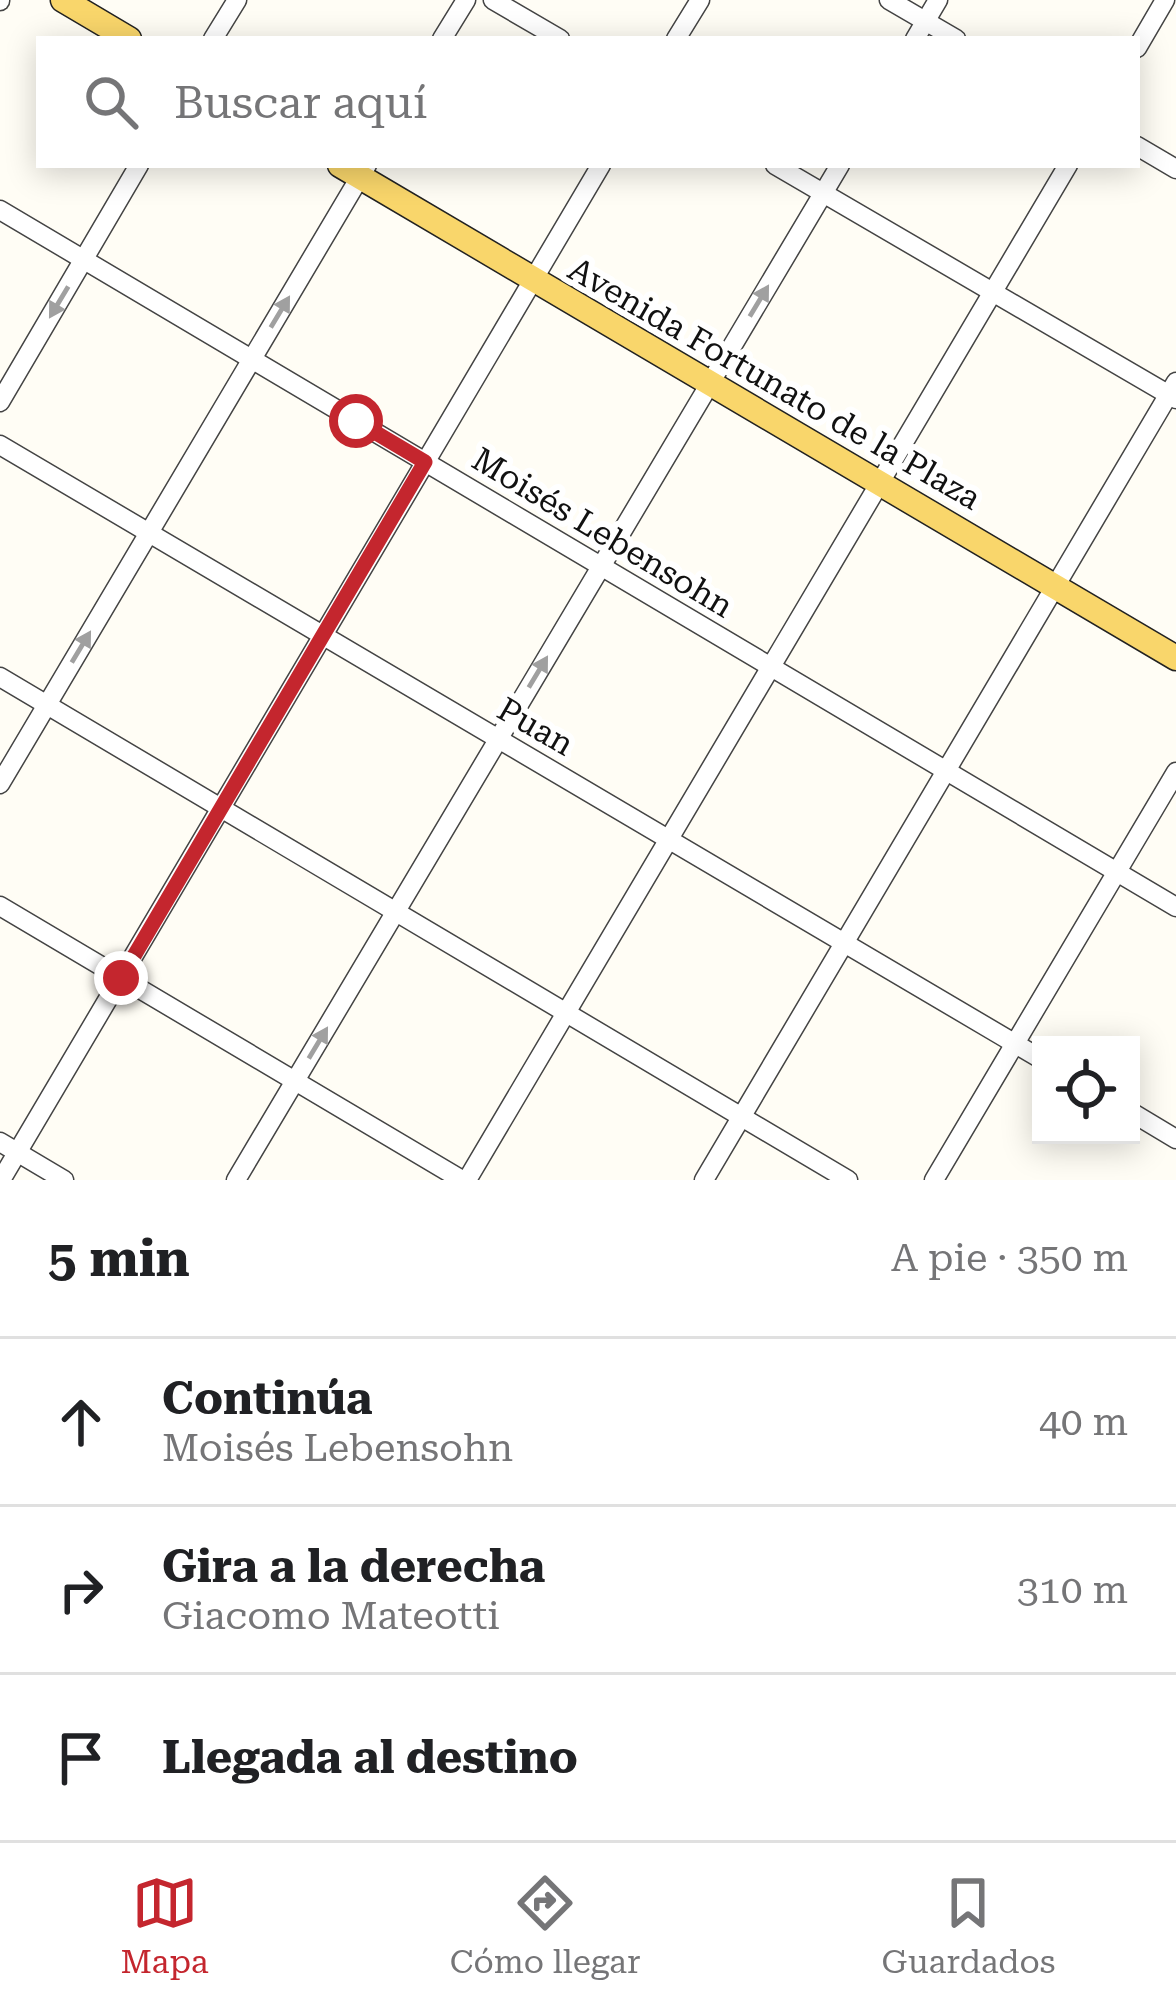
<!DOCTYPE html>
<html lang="es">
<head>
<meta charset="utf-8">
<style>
  :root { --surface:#fff; --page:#f2f2f2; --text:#202124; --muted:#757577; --line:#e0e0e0; --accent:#c4262e }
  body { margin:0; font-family:"Roboto Serif",serif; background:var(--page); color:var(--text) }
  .controls { position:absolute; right:36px; bottom:36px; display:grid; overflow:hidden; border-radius:0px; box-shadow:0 6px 30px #0003 }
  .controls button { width:108px; height:108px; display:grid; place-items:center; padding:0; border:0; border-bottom:3px solid var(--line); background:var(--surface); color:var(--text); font:60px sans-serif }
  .stop { position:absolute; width:36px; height:36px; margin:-27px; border:9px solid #c4262e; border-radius:50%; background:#fff }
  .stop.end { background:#c4262e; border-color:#fff; box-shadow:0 3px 12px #0008 }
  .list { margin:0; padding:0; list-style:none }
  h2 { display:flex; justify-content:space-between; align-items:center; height:156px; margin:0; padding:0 48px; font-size:51px }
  h2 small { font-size:39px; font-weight:400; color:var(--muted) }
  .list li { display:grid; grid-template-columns:78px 1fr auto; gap:36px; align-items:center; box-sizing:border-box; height:168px; padding:0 48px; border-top:3px solid var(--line) }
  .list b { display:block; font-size:45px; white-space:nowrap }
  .list p { margin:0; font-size:39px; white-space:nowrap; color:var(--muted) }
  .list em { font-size:39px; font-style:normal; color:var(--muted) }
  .icon { flex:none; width:66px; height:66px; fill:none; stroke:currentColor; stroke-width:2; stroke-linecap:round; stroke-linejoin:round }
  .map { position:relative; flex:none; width:1176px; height:1180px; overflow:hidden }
  .search { position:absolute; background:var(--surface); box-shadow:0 6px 30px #0003; left:36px; right:36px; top:36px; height:132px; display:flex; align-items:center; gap:30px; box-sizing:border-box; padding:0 42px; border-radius:0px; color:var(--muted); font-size:45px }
  .sheet { height:660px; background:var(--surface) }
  nav { display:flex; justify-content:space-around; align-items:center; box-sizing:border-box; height:168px; border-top:3px solid var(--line); background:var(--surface); font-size:33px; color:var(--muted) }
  nav a { display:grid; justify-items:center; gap:6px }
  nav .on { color:var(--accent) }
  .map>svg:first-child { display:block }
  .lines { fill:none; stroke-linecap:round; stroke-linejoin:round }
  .minor-casing { stroke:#444; stroke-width:21 }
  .major-casing { stroke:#222; stroke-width:27 }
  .minor { stroke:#fff; stroke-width:18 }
  .major { stroke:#f9d66b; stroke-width:24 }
  .oneway { fill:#a0a0a0 }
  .route { stroke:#c4262e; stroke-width:15 }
  .labels { text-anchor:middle; stroke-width:12; stroke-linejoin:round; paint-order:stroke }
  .street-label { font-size:33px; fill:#111; stroke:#fff }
</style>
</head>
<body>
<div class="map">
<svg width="1176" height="1180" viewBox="0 0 1176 1180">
  <rect width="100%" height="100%" fill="#fffdf5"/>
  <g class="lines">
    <defs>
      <g id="minor">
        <polyline points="493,0 560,39"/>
        <polyline points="889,0 956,39"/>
        <polyline points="0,1 0,0"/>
        <polyline points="213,39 237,0"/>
        <polyline points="442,39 466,0"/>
        <polyline points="676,39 700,0"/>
        <polyline points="915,39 938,0"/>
        <polyline points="1137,48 1165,0"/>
        <polyline points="1137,146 1176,169"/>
        <polyline points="775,165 1176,399"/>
        <polyline points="0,210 1176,907"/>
        <polyline points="0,402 139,165"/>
        <polyline points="0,445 1041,1059"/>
        <polyline points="0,677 848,1180"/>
        <polyline points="0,784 367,165"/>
        <polyline points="0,906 462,1180"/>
        <polyline points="1131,1112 1176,1139"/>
        <polyline points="0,1142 64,1180"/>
        <polyline points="1,1180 601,165"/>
        <polyline points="236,1180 840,165"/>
        <polyline points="467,1180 1068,165"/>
        <polyline points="704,1180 1176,382"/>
        <polyline points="934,1180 1176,772"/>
      </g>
      <g id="major">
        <polyline points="63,0 129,39"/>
        <polyline points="340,165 1176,658"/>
      </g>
    </defs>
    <use href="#minor" class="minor-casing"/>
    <use href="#major" class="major-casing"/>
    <use href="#minor" class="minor"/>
    <use href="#major" class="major"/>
  </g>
  <defs><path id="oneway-solid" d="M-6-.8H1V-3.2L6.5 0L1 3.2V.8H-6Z" transform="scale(3)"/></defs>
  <g class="oneway">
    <use href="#oneway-solid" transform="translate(759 301) rotate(-59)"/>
    <use href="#oneway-solid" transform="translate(59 302) rotate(121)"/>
    <use href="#oneway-solid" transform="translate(280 312) rotate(-59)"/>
    <use href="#oneway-solid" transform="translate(81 647) rotate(-59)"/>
    <use href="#oneway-solid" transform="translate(538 672) rotate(-59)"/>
    <use href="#oneway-solid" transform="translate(318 1043) rotate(-59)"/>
  </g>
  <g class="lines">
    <polyline class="route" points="121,978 425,462 356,421"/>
  </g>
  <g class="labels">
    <g class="street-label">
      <text transform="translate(775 383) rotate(30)" y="12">Avenida Fortunato de la Plaza</text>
      <text transform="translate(603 532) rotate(31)" y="12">Moisés Lebensohn</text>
      <text transform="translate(536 726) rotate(30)" y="12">Puan</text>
    </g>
  </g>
</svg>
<div class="controls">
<button><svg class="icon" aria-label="locate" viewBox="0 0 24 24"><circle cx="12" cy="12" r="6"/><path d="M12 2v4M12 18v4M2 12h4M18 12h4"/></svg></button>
</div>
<div class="stop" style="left:356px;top:421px"></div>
<div class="stop end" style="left:121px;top:978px"></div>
<div class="search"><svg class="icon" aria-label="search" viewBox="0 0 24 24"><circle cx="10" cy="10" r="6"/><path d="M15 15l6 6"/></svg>Buscar aquí</div>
</div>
<section class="sheet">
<h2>5 min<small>A pie · 350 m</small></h2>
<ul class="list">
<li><svg class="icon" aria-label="ahead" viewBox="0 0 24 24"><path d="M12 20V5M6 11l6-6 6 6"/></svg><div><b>Continúa</b><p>Moisés Lebensohn</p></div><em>40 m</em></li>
<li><svg class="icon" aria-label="right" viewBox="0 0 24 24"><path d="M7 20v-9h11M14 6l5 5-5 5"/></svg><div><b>Gira a la derecha</b><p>Giacomo Mateotti</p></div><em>310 m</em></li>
<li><svg class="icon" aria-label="arrive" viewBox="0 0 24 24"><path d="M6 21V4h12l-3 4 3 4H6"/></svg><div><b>Llegada al destino</b></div></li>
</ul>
</section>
<nav>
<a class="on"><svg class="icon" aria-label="map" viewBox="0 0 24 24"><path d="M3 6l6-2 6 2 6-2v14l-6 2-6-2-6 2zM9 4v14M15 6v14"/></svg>Mapa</a>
<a><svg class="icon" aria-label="directions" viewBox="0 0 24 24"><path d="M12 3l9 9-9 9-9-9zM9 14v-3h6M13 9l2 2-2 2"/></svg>Cómo llegar</a>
<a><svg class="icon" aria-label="saved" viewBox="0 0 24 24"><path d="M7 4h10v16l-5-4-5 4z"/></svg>Guardados</a>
</nav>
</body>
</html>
